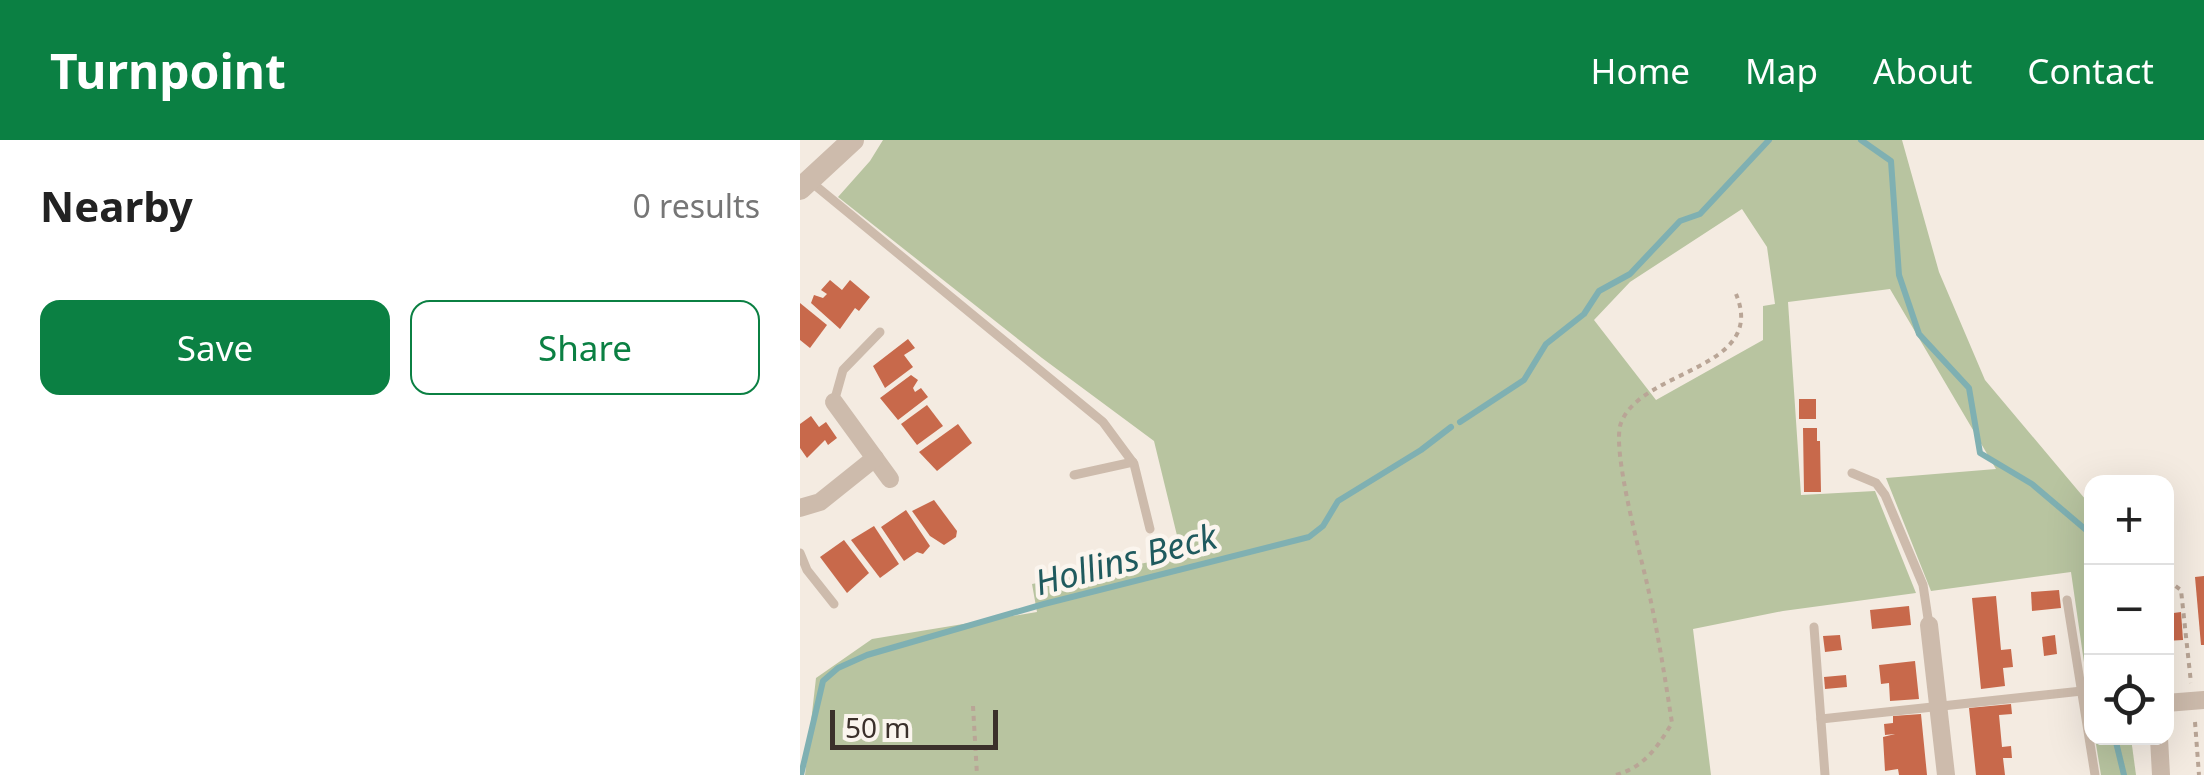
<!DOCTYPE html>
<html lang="en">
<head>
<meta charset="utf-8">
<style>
  :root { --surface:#fff; --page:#f6f6f6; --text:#222; --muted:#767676; --line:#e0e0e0; --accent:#0b8043 }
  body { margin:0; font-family:"Noto Sans",sans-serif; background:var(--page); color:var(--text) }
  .controls { position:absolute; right:30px; bottom:30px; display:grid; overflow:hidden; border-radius:20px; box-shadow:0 10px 40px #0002 }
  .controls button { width:90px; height:90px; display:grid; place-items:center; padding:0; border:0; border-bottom:2px solid var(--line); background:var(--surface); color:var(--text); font:50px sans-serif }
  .scale { position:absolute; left:30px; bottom:25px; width:168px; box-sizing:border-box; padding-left:10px; border:5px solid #3b302b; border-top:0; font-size:28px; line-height:35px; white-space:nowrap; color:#3b302b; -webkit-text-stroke:8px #fbf5ee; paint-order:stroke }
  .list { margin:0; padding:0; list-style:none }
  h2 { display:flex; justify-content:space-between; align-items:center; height:130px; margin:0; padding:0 40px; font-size:42px }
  h2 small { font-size:32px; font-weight:400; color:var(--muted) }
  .actions { display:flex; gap:20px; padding:30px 40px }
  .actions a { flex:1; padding:22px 0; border:2px solid var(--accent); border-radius:20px; text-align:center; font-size:35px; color:var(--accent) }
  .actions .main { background:var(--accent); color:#fff }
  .icon { flex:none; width:55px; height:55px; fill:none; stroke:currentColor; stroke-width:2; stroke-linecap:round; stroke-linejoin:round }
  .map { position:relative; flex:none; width:1404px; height:635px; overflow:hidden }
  header { display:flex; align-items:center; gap:60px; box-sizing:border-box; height:140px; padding:0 50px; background:var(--accent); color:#fff }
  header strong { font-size:48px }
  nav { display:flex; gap:55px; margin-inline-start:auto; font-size:35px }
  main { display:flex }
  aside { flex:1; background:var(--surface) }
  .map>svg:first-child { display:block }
  .green { fill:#b8c4a0; fill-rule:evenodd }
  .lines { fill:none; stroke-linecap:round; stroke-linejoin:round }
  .stream { stroke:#7fb0b2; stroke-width:6 }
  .building { fill:#c8694b }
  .path { stroke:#b9a596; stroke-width:4; stroke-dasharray:5 5; stroke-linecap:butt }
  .service { stroke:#cdbbac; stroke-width:9 }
  .minor { stroke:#cdbbac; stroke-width:18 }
  .tertiary { stroke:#cdbbac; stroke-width:22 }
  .labels { text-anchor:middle; stroke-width:9; stroke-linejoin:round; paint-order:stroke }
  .water-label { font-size:35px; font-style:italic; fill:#1f5a5e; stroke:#fbf5ee }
</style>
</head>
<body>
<header>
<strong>Turnpoint</strong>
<nav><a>Home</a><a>Map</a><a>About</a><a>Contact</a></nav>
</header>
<main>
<aside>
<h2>Nearby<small>0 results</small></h2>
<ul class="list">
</ul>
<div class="actions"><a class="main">Save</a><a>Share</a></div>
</aside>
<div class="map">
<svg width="1404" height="635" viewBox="0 0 1404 635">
  <rect width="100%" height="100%" fill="#f4ebe1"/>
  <g class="green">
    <path d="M83,0H1102L1139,132L1185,240L1291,366V571L1271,432L1131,451L1086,338L1196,329L1090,149L988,162L1001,355L1075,351L1116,453L983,471L893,489L911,635H5L16,538L72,499L237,472L232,444L382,416L354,301L242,218L38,57L70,21ZM942,69L967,107L975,164L963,166V200L856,260L794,180L830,142Z"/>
    <polygon points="1295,598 1331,598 1336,635 1301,635"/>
  </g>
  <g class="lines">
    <g class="stream">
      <polyline points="1061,0 1091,21 1099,135 1119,194 1169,248 1180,313 1232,344 1292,395"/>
      <polyline points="660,282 724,240 746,204 784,174 799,151 830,134 880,81 900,74 969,0"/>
      <polyline points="1315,598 1324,635"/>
      <polyline points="1,635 23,541 38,528 67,515 244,464 509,397 523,386 538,361 621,310 651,287"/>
    </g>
  </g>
  <g class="building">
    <polygon points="30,140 42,150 50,140 70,157 59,171 55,168 40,189 11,163 14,155 23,158 27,154 21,150"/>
    <polygon points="0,163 27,185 10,208 0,200"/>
    <polygon points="108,199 115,208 104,215 113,227 85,248 73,226"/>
    <polygon points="111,235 118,240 113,248 115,252 121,248 128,257 98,280 80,258"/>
    <rect x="999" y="259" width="17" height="20"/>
    <polygon points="127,265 143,286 117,305 101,284"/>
    <polygon points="11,276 19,287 26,282 37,298 28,305 25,300 7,318 0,308 0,284"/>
    <polygon points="158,284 172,303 137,331 119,312"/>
    <polygon points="1003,288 1017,288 1017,301 1020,301 1021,352 1004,352"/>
    <polygon points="134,360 157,391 156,397 144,405 130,396 112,371"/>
    <polygon points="106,370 130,406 123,414 117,412 104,421 81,387"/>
    <polygon points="74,386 99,424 80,438 51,400"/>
    <polygon points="44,400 69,433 47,453 20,417"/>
    <polygon points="1404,436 1404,505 1401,505 1395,437"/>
    <polygon points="1259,450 1261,468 1232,471 1231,452"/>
    <polygon points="1196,456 1201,510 1211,509 1213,527 1203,528 1205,546 1181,549 1172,458"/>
    <polygon points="1109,466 1111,485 1072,489 1070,470"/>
    <polygon points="1381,472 1383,500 1366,501 1366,474"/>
    <polygon points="1040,495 1042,510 1025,512 1023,496"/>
    <polygon points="1255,495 1257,514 1244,516 1242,497"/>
    <polygon points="1115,521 1119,559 1090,561 1089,543 1081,544 1079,525"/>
    <polygon points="1046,535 1047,547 1025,549 1024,537"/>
    <polygon points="1211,564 1212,574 1199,575 1202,607 1211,606 1212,618 1203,618 1205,635 1176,635 1169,568"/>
    <polygon points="1121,574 1127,635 1099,635 1098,629 1085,631 1083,597 1095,594 1085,595 1084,584 1093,583 1093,576"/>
  </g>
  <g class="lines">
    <g class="path">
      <polyline points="1366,445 1374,445 1381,450 1391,543"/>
      <polyline points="173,566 177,635"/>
      <polyline points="1395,582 1399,635"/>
      <path d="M816,635C844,627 857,608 872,583C865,538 858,493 848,448C841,416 811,309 821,283C841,229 968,230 936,154"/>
    </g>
    <g class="service">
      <polyline points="11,42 303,282 334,324 350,389"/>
      <polyline points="34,262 43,230 80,192"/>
      <polyline points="1052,333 1076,343 1085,355 1123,445 1129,485"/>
      <polyline points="274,335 333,322"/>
      <polyline points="0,413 7,430 34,464"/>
      <polyline points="1267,460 1295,635"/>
      <polyline points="1014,487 1025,635"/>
      <polyline points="1021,579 1282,551"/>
    </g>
    <g class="minor">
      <polyline points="34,262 90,339"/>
      <polyline points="0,368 20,362 75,318"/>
      <polyline points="1129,485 1146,635"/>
      <polyline points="1366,563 1404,560"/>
      <polyline points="1359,598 1361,635"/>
    </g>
    <polyline class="tertiary" points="0,49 53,0"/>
  </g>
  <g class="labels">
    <g class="water-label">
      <text transform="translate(326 420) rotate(-15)" y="12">Hollins Beck</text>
    </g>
  </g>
</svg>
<div class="controls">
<button>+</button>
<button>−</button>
<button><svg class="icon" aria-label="locate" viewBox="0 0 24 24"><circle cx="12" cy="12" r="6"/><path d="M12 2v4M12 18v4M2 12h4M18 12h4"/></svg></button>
</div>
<div class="scale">50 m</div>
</div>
</main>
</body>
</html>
